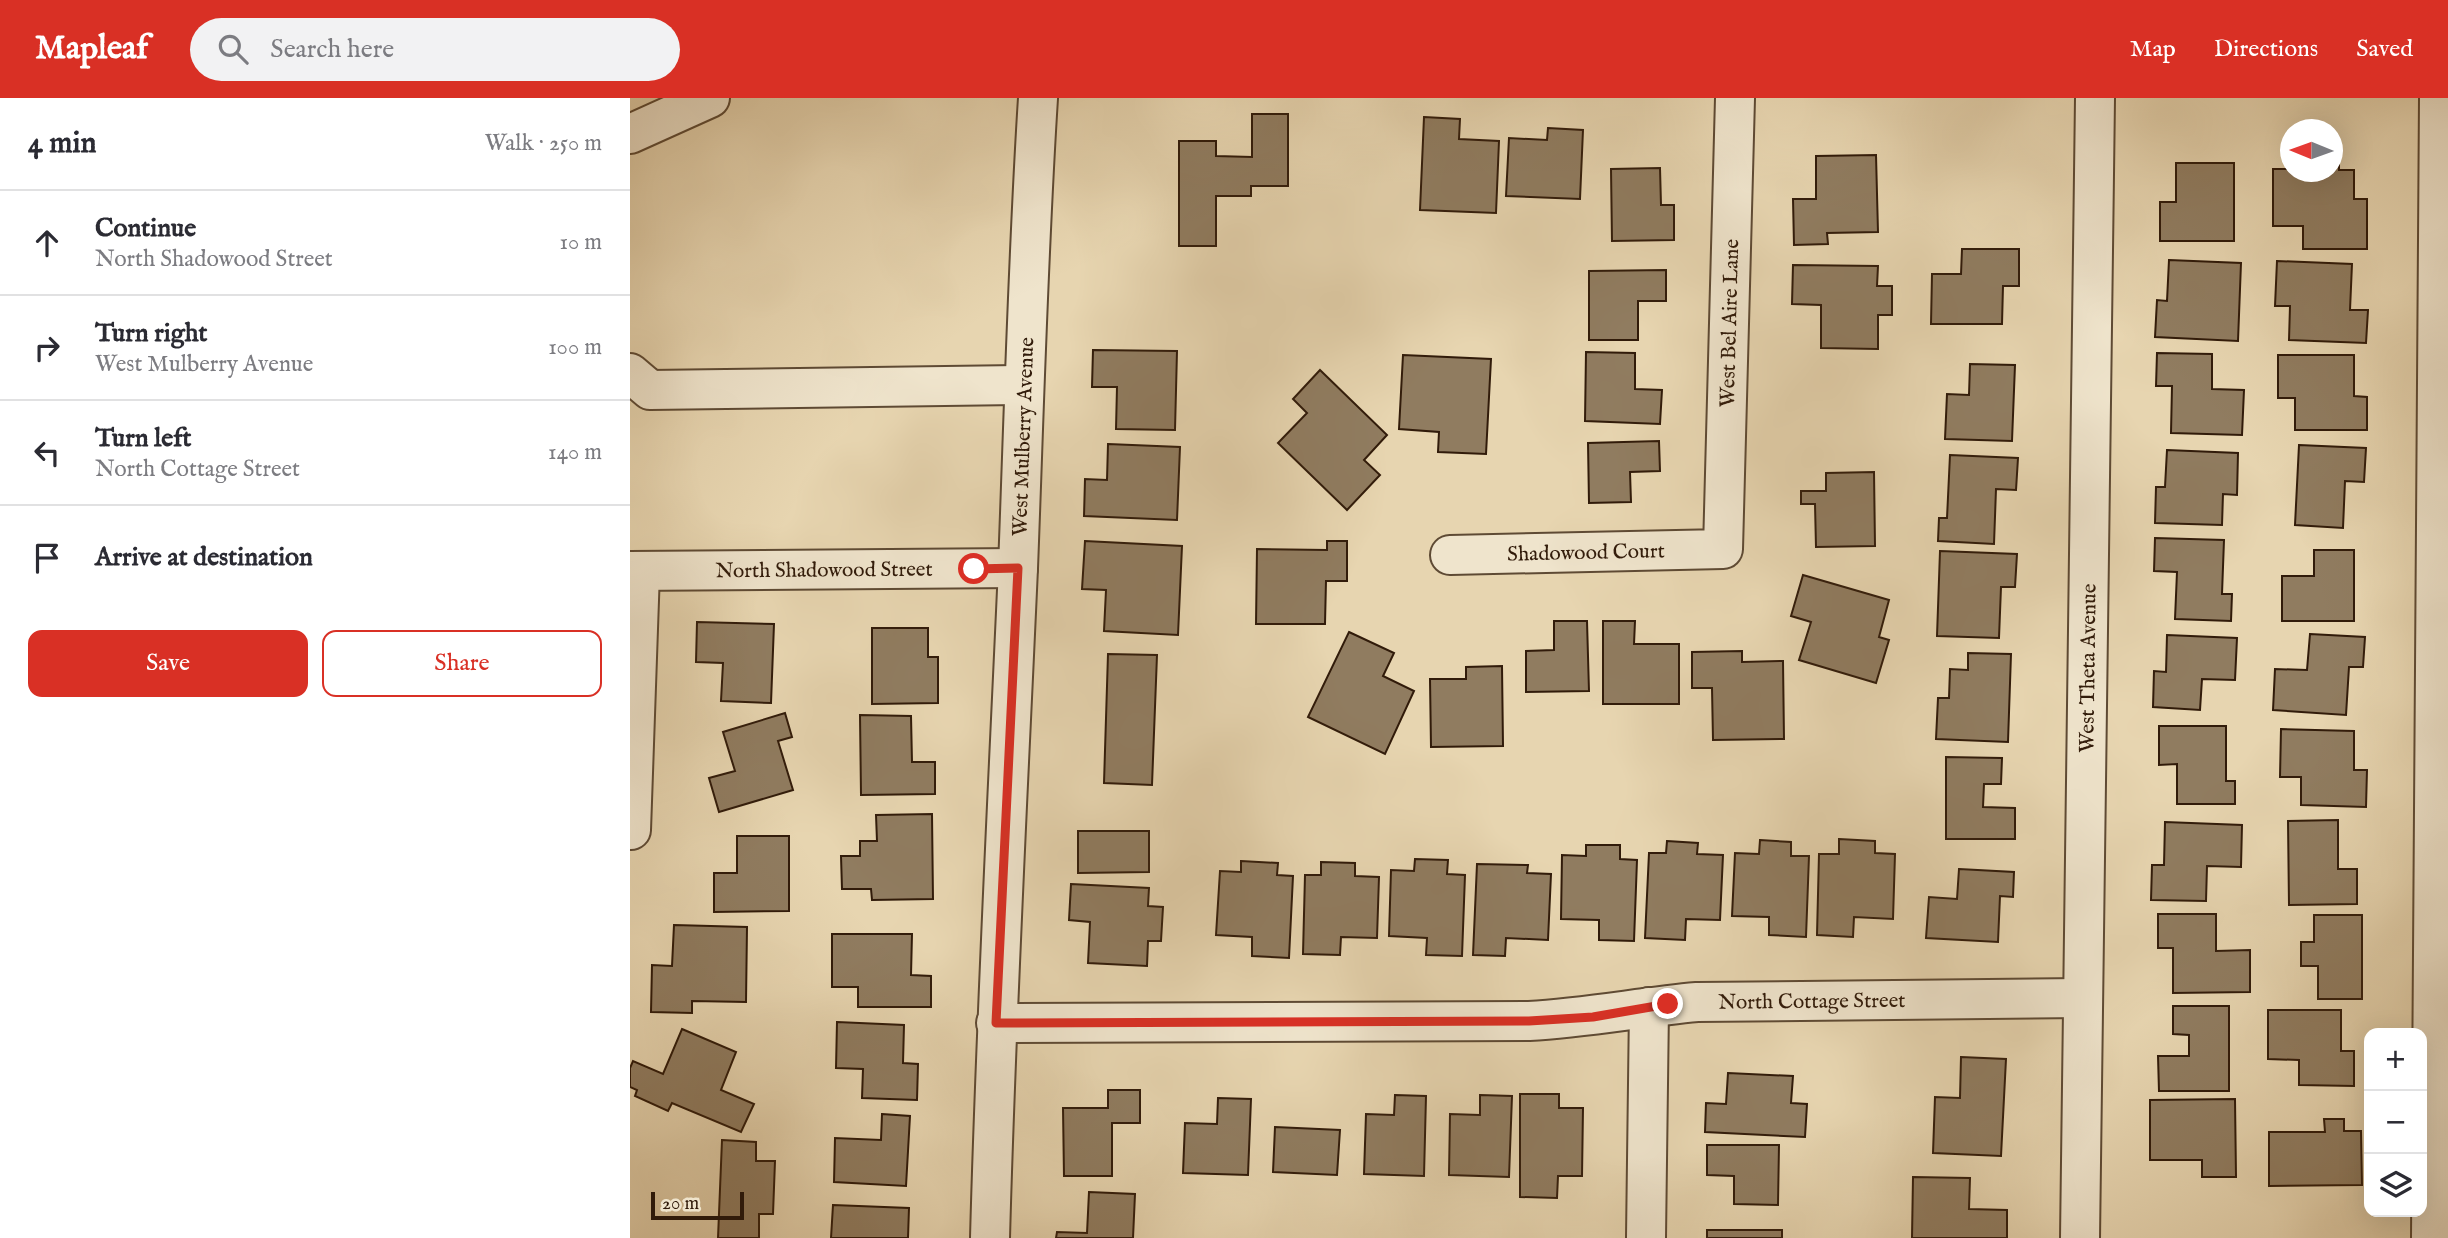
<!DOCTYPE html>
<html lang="en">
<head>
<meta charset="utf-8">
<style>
  :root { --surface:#fff; --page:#f2f2f3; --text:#2b2b33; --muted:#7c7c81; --line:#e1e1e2; --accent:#d93025 }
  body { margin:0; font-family:"IM FELL English",serif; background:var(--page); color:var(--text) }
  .controls { position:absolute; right:21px; bottom:21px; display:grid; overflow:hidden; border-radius:14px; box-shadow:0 7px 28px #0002 }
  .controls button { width:63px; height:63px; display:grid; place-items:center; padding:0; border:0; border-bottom:2px solid var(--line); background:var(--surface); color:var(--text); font:35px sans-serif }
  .compass { position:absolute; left:1650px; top:21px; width:63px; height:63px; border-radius:50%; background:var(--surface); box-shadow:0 7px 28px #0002; rotate:271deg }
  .scale { position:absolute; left:21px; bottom:18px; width:93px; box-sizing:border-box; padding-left:7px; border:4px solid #311b0a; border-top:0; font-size:19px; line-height:24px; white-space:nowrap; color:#311b0a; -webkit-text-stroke:5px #efe4cc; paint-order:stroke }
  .stop { position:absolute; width:21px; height:21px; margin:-16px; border:5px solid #d93025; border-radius:50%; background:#fff }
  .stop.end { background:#d93025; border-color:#fff; box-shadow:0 2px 7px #0008 }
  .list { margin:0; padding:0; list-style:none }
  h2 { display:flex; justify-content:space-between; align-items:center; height:91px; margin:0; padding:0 28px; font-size:30px }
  h2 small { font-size:23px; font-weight:400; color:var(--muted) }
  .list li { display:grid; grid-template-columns:46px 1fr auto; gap:21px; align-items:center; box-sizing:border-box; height:105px; padding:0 28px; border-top:2px solid var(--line) }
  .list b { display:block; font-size:26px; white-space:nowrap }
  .list p { margin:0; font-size:23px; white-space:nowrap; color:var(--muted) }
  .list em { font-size:23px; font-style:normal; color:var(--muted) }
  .actions { display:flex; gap:14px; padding:21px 28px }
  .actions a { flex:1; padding:16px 0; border:2px solid var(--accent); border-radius:14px; text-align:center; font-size:24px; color:var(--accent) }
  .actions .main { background:var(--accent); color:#fff }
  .icon { flex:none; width:38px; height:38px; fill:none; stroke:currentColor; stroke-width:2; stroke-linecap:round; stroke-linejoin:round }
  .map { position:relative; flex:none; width:1818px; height:1140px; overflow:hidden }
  header { display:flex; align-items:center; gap:42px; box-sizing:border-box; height:98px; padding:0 35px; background:var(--accent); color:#fff }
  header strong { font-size:33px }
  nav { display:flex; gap:38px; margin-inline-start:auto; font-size:24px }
  .search { width:490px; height:63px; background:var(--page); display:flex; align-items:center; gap:18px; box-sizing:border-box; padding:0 24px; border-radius:38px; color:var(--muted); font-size:26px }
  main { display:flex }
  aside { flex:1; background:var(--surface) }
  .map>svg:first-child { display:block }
  .building { fill:#907c60; stroke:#311b0a; stroke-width:2 }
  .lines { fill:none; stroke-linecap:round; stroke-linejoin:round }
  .minor-casing { stroke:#5e4a34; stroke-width:42 }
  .minor { stroke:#efe4cc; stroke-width:38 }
  .route { stroke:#d93025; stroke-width:9 }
  .labels { text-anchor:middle; stroke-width:7; stroke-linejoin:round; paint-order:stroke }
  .street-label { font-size:21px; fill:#311b0a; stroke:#efe4cc }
</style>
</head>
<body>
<header>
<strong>Mapleaf</strong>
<div class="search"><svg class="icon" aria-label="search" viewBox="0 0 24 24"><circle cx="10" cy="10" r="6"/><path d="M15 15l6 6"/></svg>Search here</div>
<nav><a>Map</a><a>Directions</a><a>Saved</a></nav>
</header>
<main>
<aside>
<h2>4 min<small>Walk · 250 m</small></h2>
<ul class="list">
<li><svg class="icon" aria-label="ahead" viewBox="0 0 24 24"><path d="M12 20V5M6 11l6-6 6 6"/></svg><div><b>Continue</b><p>North Shadowood Street</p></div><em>10 m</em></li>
<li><svg class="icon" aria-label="right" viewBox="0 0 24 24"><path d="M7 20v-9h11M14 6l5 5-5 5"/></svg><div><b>Turn right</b><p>West Mulberry Avenue</p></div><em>100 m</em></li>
<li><svg class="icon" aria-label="left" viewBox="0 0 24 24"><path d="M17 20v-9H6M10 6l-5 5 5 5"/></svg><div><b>Turn left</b><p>North Cottage Street</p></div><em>140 m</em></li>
<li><svg class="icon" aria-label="arrive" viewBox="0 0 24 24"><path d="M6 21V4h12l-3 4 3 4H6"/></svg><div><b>Arrive at destination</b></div></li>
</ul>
<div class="actions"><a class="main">Save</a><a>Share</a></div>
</aside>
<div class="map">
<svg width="1818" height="1140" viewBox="0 0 1818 1140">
  <rect width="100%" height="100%" fill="#e7d5b0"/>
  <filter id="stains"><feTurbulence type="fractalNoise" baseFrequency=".00286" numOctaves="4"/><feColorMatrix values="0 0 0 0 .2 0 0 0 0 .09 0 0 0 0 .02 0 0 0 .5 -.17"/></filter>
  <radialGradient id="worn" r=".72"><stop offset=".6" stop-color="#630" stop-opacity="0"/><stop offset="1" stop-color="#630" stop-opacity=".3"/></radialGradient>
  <g class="building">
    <polygon points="622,16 658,16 658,88 621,88 621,98 586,98 586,148 549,148 549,43 586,43 586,58 622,59"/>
    <polygon points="794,19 830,21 829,41 869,43 866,115 790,112"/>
    <polygon points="918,30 953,32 950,101 876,98 879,40 917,42"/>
    <polygon points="1702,51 1709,51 1709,72 1724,72 1724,101 1737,101 1737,151 1673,151 1673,128 1643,128 1643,71 1660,71 1660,74 1702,74"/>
    <polygon points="1246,57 1248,134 1197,135 1198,146 1164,147 1163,101 1186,101 1186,58"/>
    <polygon points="1546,65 1604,65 1604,143 1530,143 1530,104 1546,104"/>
    <polygon points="1030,70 1031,107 1044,107 1044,142 982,143 981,71"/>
    <polygon points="1332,151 1389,151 1389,188 1373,188 1372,226 1301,226 1302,176 1331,176"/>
    <polygon points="1539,162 1611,165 1608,243 1525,239 1527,202 1537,203"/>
    <polygon points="1647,163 1722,166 1720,212 1738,212 1736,245 1659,242 1660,208 1645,208"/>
    <polygon points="1163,167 1248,168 1247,188 1262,188 1262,217 1248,217 1248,251 1191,250 1191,207 1162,206"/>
    <polygon points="1036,172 1036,203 1008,203 1008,242 959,242 959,173"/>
    <polygon points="463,252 547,253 545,332 486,331 487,289 462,289"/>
    <polygon points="956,254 1005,255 1005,291 1032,292 1030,326 955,323"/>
    <polygon points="1527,255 1582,256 1582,291 1614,292 1612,337 1541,335 1542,288 1526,288"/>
    <polygon points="773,257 861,261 856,356 808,354 809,334 769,331"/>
    <polygon points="1648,257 1724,257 1724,298 1737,299 1737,332 1665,332 1665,300 1648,300"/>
    <polygon points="1340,266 1385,267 1382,343 1315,341 1317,296 1339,297"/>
    <polygon points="690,272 757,337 734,362 750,377 717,412 648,345 677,315 663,301"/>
    <polygon points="1029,343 1030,373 1000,374 1001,404 959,405 958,345"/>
    <polygon points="478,346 550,349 547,422 454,418 455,381 477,382"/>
    <polygon points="1669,347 1736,350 1734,384 1715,383 1713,430 1665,427"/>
    <polygon points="1537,352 1608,355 1607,397 1593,396 1592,427 1525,425 1526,389 1535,389"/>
    <polygon points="1320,357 1388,360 1386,392 1366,391 1364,446 1308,443 1309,420 1317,420"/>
    <polygon points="1244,374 1245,448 1186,449 1185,406 1171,406 1171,393 1196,393 1196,375"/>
    <polygon points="1525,440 1594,442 1592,496 1602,496 1601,523 1545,521 1547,474 1524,473"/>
    <polygon points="455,443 552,448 548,537 474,533 476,492 452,491"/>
    <polygon points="697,443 717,443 717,483 696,483 695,526 626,526 627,451 697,452"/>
    <polygon points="1684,452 1724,452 1724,523 1652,523 1652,478 1684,478"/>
    <polygon points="1310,453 1387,456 1385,489 1371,489 1369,540 1307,538"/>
    <polygon points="1173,477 1259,502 1249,539 1259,542 1246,585 1169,562 1181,524 1161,518"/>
    <polygon points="924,523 957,523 959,593 896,594 896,553 924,552"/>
    <polygon points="973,523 1005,523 1004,546 1049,546 1049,606 973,606"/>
    <polygon points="67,524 144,526 141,605 91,603 93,565 66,564"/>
    <polygon points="242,530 298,530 298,559 308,559 308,605 242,606"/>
    <polygon points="719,534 764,555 753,578 784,593 755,656 678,619"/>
    <polygon points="1680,536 1735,539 1733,569 1719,569 1716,617 1643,612 1645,571 1677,572"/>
    <polygon points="1537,537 1607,540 1605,582 1572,581 1570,612 1523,609 1524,573 1536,574"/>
    <polygon points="1112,553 1112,564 1153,563 1154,641 1083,642 1082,590 1062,590 1062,554"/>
    <polygon points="1338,555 1381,556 1378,644 1306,641 1308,600 1319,600 1320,571 1338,572"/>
    <polygon points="478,556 527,557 522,687 474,685"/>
    <polygon points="872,568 873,648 801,649 800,581 836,581 836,569"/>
    <polygon points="155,615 162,639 148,643 163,692 89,714 79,680 105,673 93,634"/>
    <polygon points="230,617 281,618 282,664 305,664 305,696 231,697"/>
    <polygon points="1529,628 1596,628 1596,683 1605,683 1605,706 1547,706 1547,666 1529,667"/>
    <polygon points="1651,631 1724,633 1724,672 1737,672 1736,709 1671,707 1671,679 1650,679"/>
    <polygon points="1316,659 1372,660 1371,686 1354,686 1353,709 1385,710 1385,741 1316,741"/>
    <polygon points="302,716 303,801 242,802 241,791 212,791 211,758 230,758 230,743 247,743 246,717"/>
    <polygon points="1708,722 1708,771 1727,771 1727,806 1659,807 1658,723"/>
    <polygon points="1535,724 1612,727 1611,769 1577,768 1576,803 1521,802 1522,767 1534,767"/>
    <polygon points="448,733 519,733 519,774 448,775"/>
    <polygon points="107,738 159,738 159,813 84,814 84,775 107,775"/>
    <polygon points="1209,741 1245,743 1245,755 1265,756 1263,821 1224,819 1223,839 1187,837 1189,756 1209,756"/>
    <polygon points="1130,742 1161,744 1161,758 1179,758 1176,839 1139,837 1139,819 1102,818 1105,755 1129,756"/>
    <polygon points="1037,743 1068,745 1067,756 1093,757 1090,822 1056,821 1055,842 1015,840 1019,755 1036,755"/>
    <polygon points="956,747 990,747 990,761 1007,762 1004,843 969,842 969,822 931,821 932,757 956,758"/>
    <polygon points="785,761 818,762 817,776 835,777 832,858 796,857 797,840 759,838 761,772 784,773"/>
    <polygon points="611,763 648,765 647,777 663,778 659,860 622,858 622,839 586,837 590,773 611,774"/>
    <polygon points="691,764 725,765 725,778 749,779 747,840 711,839 710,857 673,856 675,777 691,777"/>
    <polygon points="847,766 898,767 897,775 921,776 918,842 876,840 875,858 843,857"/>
    <polygon points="1329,771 1384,774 1383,799 1370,798 1368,844 1296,840 1299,799 1327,801"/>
    <polygon points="441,786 519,790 518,808 533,809 531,843 518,843 517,868 458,865 460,824 439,822"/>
    <polygon points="1528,816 1586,816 1586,853 1620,852 1620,894 1543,895 1543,850 1528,850"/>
    <polygon points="1684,817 1732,817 1732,901 1688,901 1688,868 1671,868 1671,844 1684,844"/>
    <polygon points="44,827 117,829 116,904 62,903 62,915 21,914 22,867 42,868"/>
    <polygon points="202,836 282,836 281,877 301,878 301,909 228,909 228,889 202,889"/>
    <polygon points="1543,908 1599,908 1599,993 1529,993 1528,958 1559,958 1559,937 1543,936"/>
    <polygon points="1638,912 1711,912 1711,953 1724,953 1724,988 1669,987 1669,962 1638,961"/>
    <polygon points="207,924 274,927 273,965 288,966 287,1002 232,1000 233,971 206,970"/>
    <polygon points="52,931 106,954 91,992 124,1006 111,1034 42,1005 38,1013 5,998 7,992 0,989 0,970 3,963 33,976"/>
    <polygon points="1331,959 1376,961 1371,1058 1303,1055 1305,999 1330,1000"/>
    <polygon points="1098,975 1163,978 1161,1005 1177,1006 1175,1039 1075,1034 1076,1005 1096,1006"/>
    <polygon points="478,992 510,992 510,1025 482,1025 482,1078 434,1078 433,1010 478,1010"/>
    <polygon points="890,996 929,996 929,1010 953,1010 952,1078 928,1078 927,1100 890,1099"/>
    <polygon points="765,997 796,998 794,1078 734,1076 736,1016 764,1017"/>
    <polygon points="850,997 882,998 879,1079 819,1077 820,1016 850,1017"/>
    <polygon points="588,1000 621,1001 618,1077 553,1075 555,1025 587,1026"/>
    <polygon points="1605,1001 1606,1079 1572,1079 1572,1062 1520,1062 1520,1002"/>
    <polygon points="252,1016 280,1018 276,1088 204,1084 205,1040 251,1042"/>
    <polygon points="1694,1021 1714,1021 1714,1033 1731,1033 1732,1087 1639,1088 1639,1034 1695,1034"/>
    <polygon points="645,1029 710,1032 707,1077 643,1074"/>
    <polygon points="92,1042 126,1044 126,1063 145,1063 143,1116 129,1116 129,1140 88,1140"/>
    <polygon points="1077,1047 1149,1047 1148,1107 1104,1106 1104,1078 1077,1077"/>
    <polygon points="1283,1079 1340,1080 1339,1111 1377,1112 1377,1140 1282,1140"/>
    <polygon points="459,1094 505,1096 503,1140 426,1140 427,1134 457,1135"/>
    <polygon points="203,1107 279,1110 278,1140 201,1140"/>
    <rect x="1077" y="1132" width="75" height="8"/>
  </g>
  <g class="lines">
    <defs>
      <g id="minor">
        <polyline points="0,36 80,0"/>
        <polyline points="0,275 20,292 394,287"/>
        <path id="s1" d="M820,457L1093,451L1105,0"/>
        <path id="s2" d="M0,473L388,470"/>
        <polyline points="1,732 10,473"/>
        <path id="s3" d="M366,925L899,923C956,920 1011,909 1067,904L1452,900"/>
        <path id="s4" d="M360,1140C366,916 378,693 388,470C394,313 398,156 408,0"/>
        <polyline points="1016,1140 1019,909"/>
        <path id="s5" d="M1450,1140L1465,0"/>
        <polyline points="1801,1140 1809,0"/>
      </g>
    </defs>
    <use href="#minor" class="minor-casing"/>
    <use href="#minor" class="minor"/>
  </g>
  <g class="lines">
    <polyline class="route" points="344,471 388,470 366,925 899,923 963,919 1038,906"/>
  </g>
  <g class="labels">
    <g class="street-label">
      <text dy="7" stroke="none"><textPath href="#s1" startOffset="499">West Bel Aire Lane</textPath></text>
      <text dy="7" stroke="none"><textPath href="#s4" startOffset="802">West Mulberry Avenue</textPath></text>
      <text dy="7" stroke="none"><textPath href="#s1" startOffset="136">Shadowood Court</textPath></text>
      <text dy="7" stroke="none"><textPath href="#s2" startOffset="194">North Shadowood Street</textPath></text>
      <text dy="7" stroke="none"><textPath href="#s5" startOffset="570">West Theta Avenue</textPath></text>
      <text dy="7" stroke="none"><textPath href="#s3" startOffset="817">North Cottage Street</textPath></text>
    </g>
  </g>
  <rect width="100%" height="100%" filter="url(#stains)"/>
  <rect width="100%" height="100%" fill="url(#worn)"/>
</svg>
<div class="controls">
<button>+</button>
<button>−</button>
<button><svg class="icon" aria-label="layers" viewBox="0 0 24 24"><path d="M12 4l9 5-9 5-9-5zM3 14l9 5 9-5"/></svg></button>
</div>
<svg class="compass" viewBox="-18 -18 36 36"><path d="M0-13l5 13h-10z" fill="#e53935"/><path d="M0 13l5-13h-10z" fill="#7c7c81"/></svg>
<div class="scale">20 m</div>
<div class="stop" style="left:344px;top:471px"></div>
<div class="stop end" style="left:1038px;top:906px"></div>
</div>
</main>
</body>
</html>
